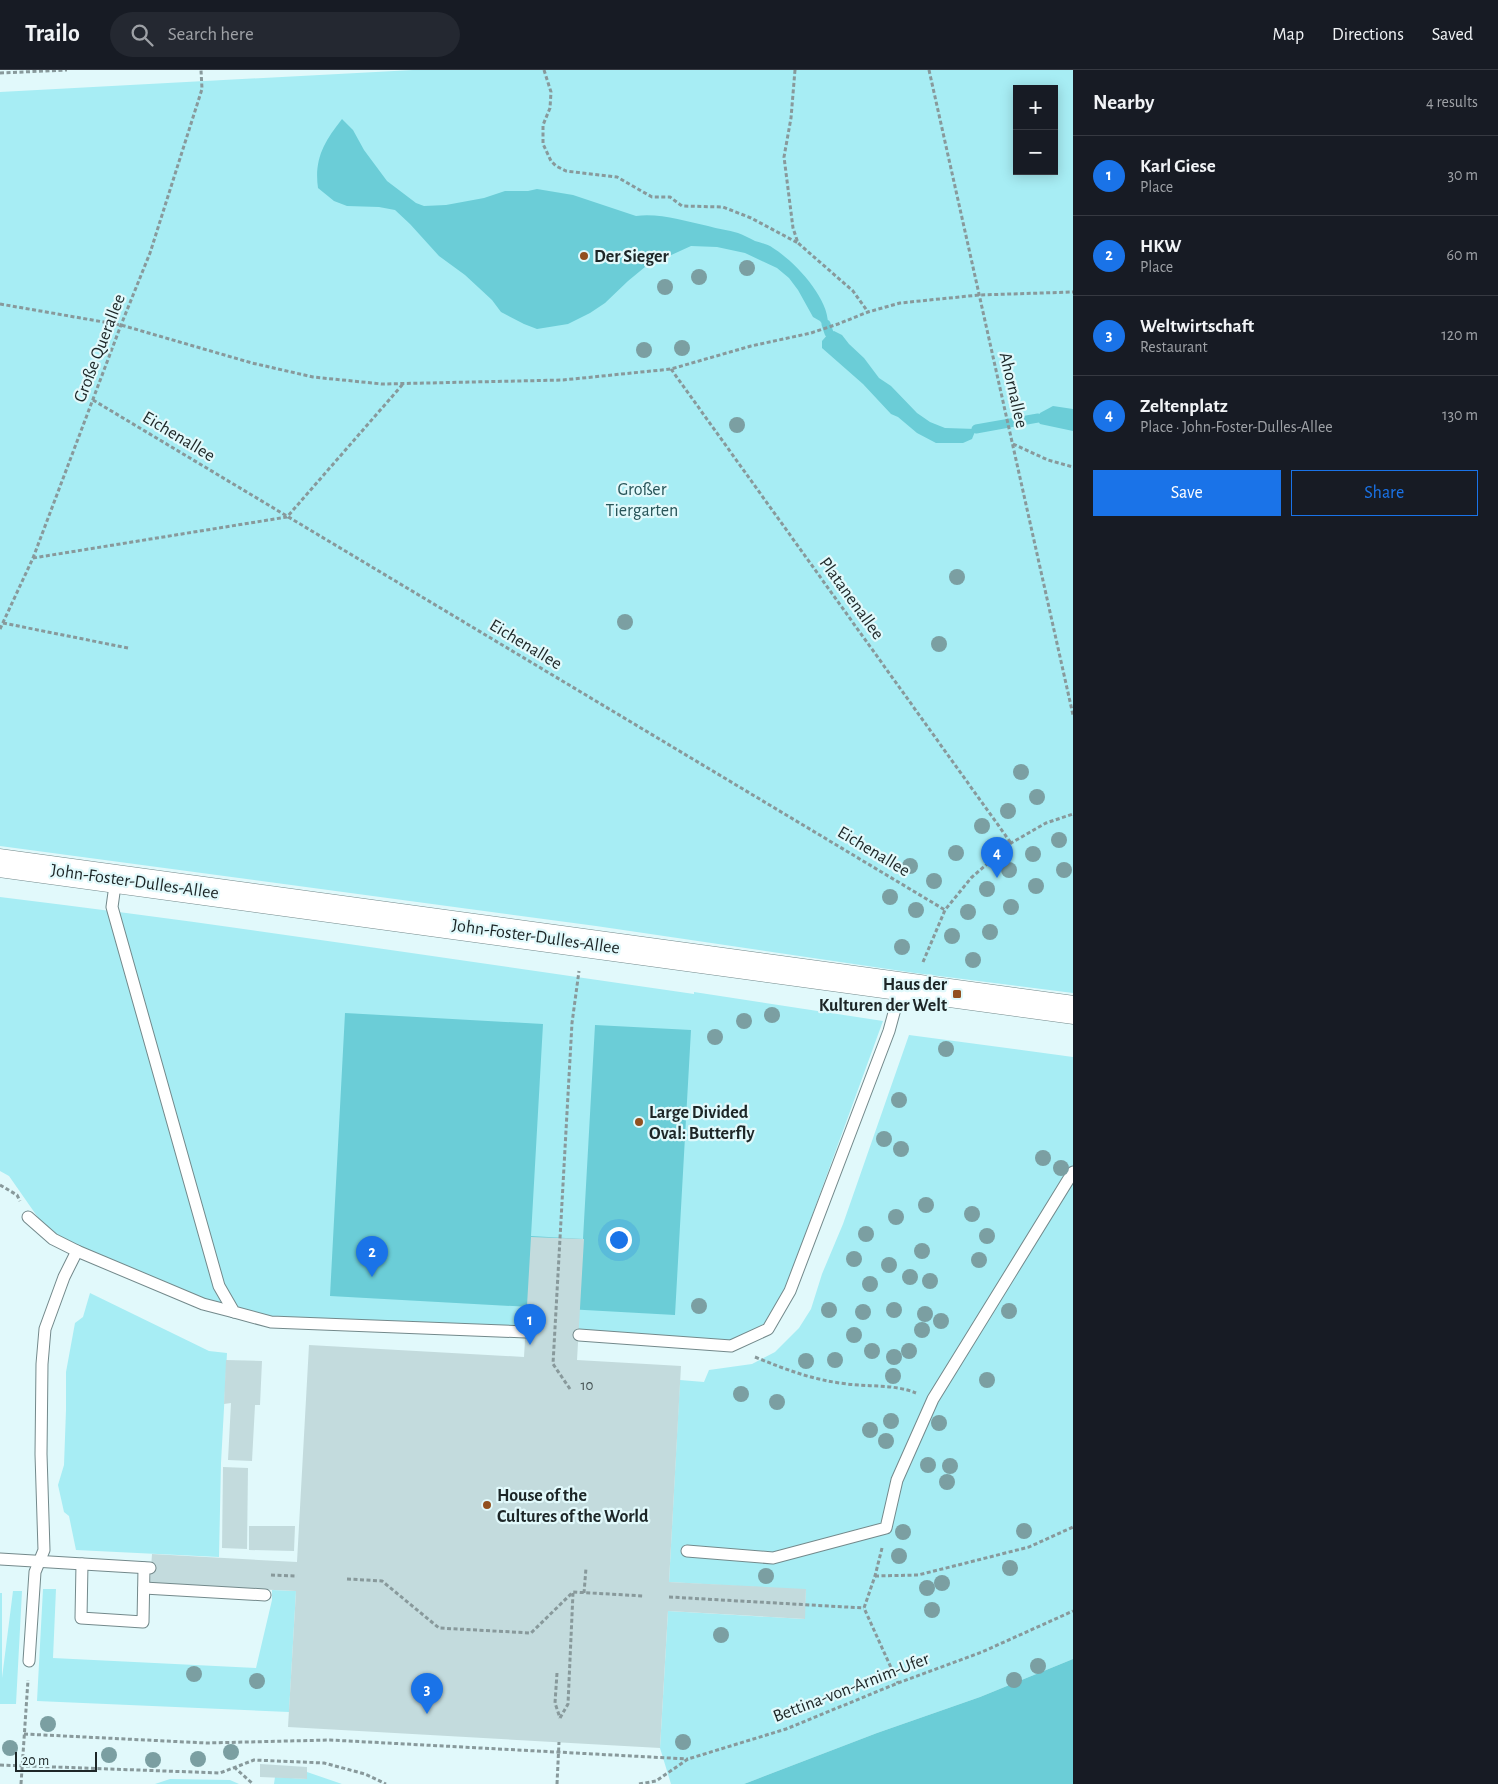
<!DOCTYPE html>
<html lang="en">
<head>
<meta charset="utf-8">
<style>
  :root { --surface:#171b24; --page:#242831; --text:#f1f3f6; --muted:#9ea1a6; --line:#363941; --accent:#1a73e8 }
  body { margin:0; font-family:"Alegreya Sans",sans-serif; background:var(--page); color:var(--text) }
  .controls { position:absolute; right:15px; top:15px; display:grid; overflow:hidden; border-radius:0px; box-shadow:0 2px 12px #0003 }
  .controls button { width:45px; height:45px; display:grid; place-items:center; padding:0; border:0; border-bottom:1px solid var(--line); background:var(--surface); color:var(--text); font:25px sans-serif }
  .scale { position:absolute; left:15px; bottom:12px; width:82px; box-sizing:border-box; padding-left:5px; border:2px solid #1d2627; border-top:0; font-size:14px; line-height:18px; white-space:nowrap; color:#1d2627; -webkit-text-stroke:4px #e1f9fb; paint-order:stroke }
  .you { position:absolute; left:618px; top:1169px; width:18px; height:18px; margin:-12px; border:4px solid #fff; border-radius:50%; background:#1a73e8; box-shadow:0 0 0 8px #1a73e833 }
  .badge { display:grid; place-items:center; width:32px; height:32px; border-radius:50%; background:var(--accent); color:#fff; font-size:16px; font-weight:700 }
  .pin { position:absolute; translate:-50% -41px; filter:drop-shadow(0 1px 2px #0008) }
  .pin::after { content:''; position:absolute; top:26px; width:18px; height:15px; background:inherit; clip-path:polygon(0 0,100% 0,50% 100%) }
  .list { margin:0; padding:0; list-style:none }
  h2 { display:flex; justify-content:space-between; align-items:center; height:65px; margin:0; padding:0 20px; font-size:21px }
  h2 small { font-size:16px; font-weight:400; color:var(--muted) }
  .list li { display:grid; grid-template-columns:32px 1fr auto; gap:15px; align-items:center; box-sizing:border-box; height:80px; padding:0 20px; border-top:1px solid var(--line) }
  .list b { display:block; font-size:19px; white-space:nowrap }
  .list p { margin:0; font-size:16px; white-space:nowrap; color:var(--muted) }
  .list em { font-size:16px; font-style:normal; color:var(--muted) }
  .actions { display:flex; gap:10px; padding:15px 20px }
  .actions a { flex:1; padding:11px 0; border:1px solid var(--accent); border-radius:0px; text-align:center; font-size:18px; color:var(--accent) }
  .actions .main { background:var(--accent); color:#fff }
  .icon { flex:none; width:28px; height:28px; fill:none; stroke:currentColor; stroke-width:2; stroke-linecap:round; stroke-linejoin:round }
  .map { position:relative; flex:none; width:1073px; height:1714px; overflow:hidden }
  header { display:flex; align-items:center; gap:30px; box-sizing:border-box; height:70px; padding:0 25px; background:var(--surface); border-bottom:1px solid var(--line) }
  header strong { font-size:24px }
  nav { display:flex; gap:28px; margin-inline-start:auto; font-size:18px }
  .search { width:350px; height:45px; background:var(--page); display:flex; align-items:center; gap:12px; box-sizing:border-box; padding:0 18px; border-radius:28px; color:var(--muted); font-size:19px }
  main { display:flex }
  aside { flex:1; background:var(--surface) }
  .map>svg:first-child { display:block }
  .green { fill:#a7edf4; fill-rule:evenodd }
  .water { fill:#6bcdd7 }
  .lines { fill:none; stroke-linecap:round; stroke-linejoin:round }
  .stream { stroke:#6bcdd7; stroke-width:9 }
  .building { fill:#c3dbdd }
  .service-casing { stroke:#73898b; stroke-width:13 }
  .tertiary-casing { stroke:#73898b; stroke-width:29 }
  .path { stroke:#88999b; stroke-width:3; stroke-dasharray:4 2.5; stroke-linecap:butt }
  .service { stroke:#fff; stroke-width:11 }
  .tertiary { stroke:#fff; stroke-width:28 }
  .tree { fill:#7b9fa2 }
  .poi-dot { fill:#92501f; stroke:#e1f9fb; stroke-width:2 }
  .labels { text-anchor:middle; stroke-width:4.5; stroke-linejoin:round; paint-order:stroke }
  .number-label { font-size:15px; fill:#465354 }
  .poi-label { font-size:18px; font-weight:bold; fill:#1d2627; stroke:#e1f9fb; text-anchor:start }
  .street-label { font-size:18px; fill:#1d2627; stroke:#e1f9fb }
  .park-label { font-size:18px; fill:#285559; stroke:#e1f9fb }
</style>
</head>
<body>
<header>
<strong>Trailo</strong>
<div class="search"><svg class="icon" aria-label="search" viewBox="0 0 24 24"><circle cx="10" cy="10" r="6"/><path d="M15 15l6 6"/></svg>Search here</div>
<nav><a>Map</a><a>Directions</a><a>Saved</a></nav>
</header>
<main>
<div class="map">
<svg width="1073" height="1714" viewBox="0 0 1073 1714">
  <rect width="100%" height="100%" fill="#e1f9fb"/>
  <g class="green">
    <path d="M413,0H1073V923L915,903L596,856L0,776V22ZM1017,19H1054V101H1017Z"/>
    <path d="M0,827C232,855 462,891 694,924V922L883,951L782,1228L765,1253L731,1276L271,1252L234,1242L53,1169L9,1106L0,1101Z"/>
    <polygon points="909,965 1073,987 1073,1589 980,1627 877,1663 744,1714 671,1714 660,1678 668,1541 804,1549 806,1520 669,1512 680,1310 704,1312 709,1300 752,1294 775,1282 799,1258 811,1239 822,1204 843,1154"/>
    <polygon points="90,1223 209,1281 227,1283 221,1393 219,1487 76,1480 69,1446 64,1442 58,1415 64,1395 66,1340 66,1302 75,1253 83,1247"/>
    <polygon points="43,1519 56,1519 53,1588 256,1598 272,1530 272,1520 296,1521 289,1642 37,1631"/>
    <polygon points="13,1521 22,1521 16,1634 0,1634 0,1523 2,1523 2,1608"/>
    <polygon points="307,1702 342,1714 274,1714 275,1707 307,1709"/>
    <polygon points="170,1709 230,1710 239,1714 155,1714"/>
  </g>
  <g class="water">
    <path d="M342,49L353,60L364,80L387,111L416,133L424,136L446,135L484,128L505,121H528L537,119L573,125L636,146C660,143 684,151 708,156C718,159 728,160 738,163C744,165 749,168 755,171C761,173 768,174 773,178C794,191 828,227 828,253L823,255L820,251L813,247L798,220L789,208L777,198L745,183L717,177L691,176L645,197L628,211L605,233L590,243L568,254L537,259L524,254L501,242L492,230L465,205L439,186L410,154L395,140L379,137L347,136L334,131L318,118C314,89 324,72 342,49Z"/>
    <polygon points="834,261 842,265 849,274 864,288 879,308 891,316 917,343 930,352 945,358 976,359 972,369 963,373 936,373 917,363 898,347 891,344 863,314 822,278 822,271 829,263"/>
    <polygon points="1053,336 1073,339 1073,361 1040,354 1038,351 1040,343"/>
    <polygon points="345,943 543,954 531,1166 583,1169 595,955 691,960 675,1245 330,1226"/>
    <polygon points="1073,1589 1073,1714 744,1714 877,1663 980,1627"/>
  </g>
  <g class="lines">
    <g class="stream">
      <polyline points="826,254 829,263"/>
      <polyline points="976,359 1038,348"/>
    </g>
  </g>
  <g class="building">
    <polygon points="531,1167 584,1169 577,1290 681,1296 669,1512 806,1519 805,1549 668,1541 660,1678 288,1657 296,1521 150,1514 152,1484 297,1492 309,1275 524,1287"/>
    <polygon points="226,1290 262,1291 260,1335 255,1335 252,1391 228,1390 231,1333 224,1334"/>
    <polygon points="223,1397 248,1398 247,1479 222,1478"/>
    <polygon points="249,1456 295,1456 294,1481 249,1480"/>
    <polygon points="260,1694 307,1697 307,1709 260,1707"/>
  </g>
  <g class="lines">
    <defs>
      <g id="service">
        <polyline points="116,808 112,837 219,1216 234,1242 271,1252 526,1262"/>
        <polyline points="28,1147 53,1169 77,1181 203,1234 234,1242"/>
        <polyline points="579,1265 731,1276 768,1259 790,1221 889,961 901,917"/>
        <polyline points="687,1481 773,1488 886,1458 897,1410 933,1329 1073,1102"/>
        <polyline points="0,1489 150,1498"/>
        <polyline points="82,1494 81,1548 143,1552 144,1498"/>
        <polyline points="144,1518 265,1525"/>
        <polyline points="29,1591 35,1502 44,1480 41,1384 42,1294 45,1259 64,1207 77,1181"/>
      </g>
      <polyline id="tertiary" points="0,793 1073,940"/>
    </defs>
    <use href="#service" class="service-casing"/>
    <use href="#tertiary" class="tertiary-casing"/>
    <g class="path">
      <polyline points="544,0 551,22 550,38 543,55 543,74 551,91 556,96 566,101 617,107 652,127 670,127 682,136 723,137 751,148 798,173"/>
      <polyline points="795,0 791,48 784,87 793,158 798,173 853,221 868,242"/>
      <polyline points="929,0 1073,645"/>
      <polyline points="0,3 67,0"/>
      <polyline points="0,234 121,255 252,293 313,307 382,314 563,310 671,299 751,276 811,263 838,254 868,242 900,233 979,225 1073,222"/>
      <polyline points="671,299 1011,773"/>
      <polyline points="93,330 945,840"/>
      <polyline points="1013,374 1048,390 1073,397"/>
      <polyline points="33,488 287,447 403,314"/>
      <polyline points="3,553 128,578"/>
      <polyline points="0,559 33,488 121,255 150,183 202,19 201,0"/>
      <polyline points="923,892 945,840 971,808 1011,773 1046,753 1073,744"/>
      <polyline points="0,1115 17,1125 20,1131"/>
      <path d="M755,1287C787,1300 813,1310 847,1314C870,1317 894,1314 916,1323"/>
      <polyline points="570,1319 553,1294 572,953 579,901"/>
      <polyline points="882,1478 875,1506 864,1538 898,1613"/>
      <polyline points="271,1505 297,1506"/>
      <polyline points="875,1506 918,1505 966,1493 1029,1477 1073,1457"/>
      <polyline points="347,1509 382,1511 439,1558 531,1563 573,1522 643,1526"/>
      <polyline points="584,1523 586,1498"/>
      <polyline points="669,1527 864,1538"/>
      <polyline points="557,1603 555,1633 560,1648"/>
      <polyline points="560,1648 568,1634 573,1523"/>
      <polyline points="24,1664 206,1673 330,1670 688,1689"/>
      <polyline points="0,1695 220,1703 254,1690 324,1693 365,1704 386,1714"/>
      <polyline points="234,1697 253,1714"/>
      <polyline points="21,1714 28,1610"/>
      <polyline points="557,1714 559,1672"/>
      <polyline points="639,1714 656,1711 688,1689 786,1659 898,1613 982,1582 1073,1541"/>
    </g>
    <use href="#service" class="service"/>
    <use href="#tertiary" class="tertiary"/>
  </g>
  <g class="tree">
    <circle cx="747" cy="198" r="8"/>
    <circle cx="699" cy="207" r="8"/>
    <circle cx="665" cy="217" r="8"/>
    <circle cx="682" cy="278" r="8"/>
    <circle cx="644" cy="280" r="8"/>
    <circle cx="737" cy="355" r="8"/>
    <circle cx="957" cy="507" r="8"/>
    <circle cx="625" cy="552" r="8"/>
    <circle cx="939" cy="574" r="8"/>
    <circle cx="1021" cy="702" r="8"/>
    <circle cx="1037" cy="727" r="8"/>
    <circle cx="1008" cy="741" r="8"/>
    <circle cx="982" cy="756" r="8"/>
    <circle cx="1059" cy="770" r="8"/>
    <circle cx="956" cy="783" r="8"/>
    <circle cx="1033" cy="784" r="8"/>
    <circle cx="910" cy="796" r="8"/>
    <circle cx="1009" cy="800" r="8"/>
    <circle cx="1064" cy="800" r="8"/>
    <circle cx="934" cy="811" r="8"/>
    <circle cx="1036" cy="816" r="8"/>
    <circle cx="987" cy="819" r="8"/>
    <circle cx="890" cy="827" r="8"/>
    <circle cx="1011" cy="837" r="8"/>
    <circle cx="916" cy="840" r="8"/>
    <circle cx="968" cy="842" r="8"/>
    <circle cx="990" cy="862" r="8"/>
    <circle cx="952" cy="866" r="8"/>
    <circle cx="902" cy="877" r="8"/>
    <circle cx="973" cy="890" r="8"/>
    <circle cx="772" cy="945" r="8"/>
    <circle cx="744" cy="951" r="8"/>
    <circle cx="715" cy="967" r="8"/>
    <circle cx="946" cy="979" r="8"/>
    <circle cx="899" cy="1030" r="8"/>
    <circle cx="884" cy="1069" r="8"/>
    <circle cx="901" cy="1079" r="8"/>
    <circle cx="1043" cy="1088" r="8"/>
    <circle cx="1061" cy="1098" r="8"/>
    <circle cx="926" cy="1135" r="8"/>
    <circle cx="972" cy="1144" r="8"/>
    <circle cx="896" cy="1147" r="8"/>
    <circle cx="866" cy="1164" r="8"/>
    <circle cx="987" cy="1166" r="8"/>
    <circle cx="922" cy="1181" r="8"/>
    <circle cx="854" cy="1189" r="8"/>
    <circle cx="979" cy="1190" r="8"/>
    <circle cx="889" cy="1195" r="8"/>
    <circle cx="910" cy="1207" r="8"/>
    <circle cx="930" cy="1211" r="8"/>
    <circle cx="870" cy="1214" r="8"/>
    <circle cx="699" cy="1236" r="8"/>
    <circle cx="829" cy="1240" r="8"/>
    <circle cx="894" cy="1240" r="8"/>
    <circle cx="1009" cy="1241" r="8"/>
    <circle cx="863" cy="1242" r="8"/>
    <circle cx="925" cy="1244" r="8"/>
    <circle cx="941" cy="1251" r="8"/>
    <circle cx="922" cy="1260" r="8"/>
    <circle cx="854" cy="1265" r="8"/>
    <circle cx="872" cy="1281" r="8"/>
    <circle cx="909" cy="1281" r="8"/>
    <circle cx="894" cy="1287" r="8"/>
    <circle cx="835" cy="1290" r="8"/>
    <circle cx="806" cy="1291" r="8"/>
    <circle cx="893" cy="1306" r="8"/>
    <circle cx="987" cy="1310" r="8"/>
    <circle cx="741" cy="1324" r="8"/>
    <circle cx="777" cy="1332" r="8"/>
    <circle cx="891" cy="1351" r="8"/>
    <circle cx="939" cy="1353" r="8"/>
    <circle cx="870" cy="1360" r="8"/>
    <circle cx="886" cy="1371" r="8"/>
    <circle cx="928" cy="1395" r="8"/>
    <circle cx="950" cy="1396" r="8"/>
    <circle cx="947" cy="1412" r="8"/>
    <circle cx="1024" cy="1461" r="8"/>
    <circle cx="903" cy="1462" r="8"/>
    <circle cx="899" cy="1486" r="8"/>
    <circle cx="1010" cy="1498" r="8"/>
    <circle cx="766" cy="1506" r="8"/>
    <circle cx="942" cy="1513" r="8"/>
    <circle cx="927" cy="1518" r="8"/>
    <circle cx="932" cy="1540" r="8"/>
    <circle cx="721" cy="1565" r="8"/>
    <circle cx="1038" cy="1596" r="8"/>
    <circle cx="194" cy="1604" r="8"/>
    <circle cx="1014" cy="1610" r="8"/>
    <circle cx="257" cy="1611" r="8"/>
    <circle cx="48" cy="1654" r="8"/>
    <circle cx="683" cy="1672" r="8"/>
    <circle cx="10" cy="1678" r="8"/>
    <circle cx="231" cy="1682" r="8"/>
    <circle cx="109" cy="1685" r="8"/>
    <circle cx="198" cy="1689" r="8"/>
    <circle cx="153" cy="1690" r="8"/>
  </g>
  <g class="poi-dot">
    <circle cx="584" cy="186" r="5"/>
    <rect x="952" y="919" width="10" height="10" rx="2.5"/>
    <circle cx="639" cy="1052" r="5"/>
    <circle cx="487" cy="1435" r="5"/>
  </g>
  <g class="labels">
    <g class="number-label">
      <text x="587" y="1320">10</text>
    </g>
    <g class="poi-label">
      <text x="594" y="192">Der Sieger</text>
      <text x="947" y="920" text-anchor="end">Haus der<tspan x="947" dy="21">Kulturen der Welt</tspan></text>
      <text x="649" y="1048">Large Divided<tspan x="649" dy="21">Oval: Butterfly</tspan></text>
      <text x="497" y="1431">House of the<tspan x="497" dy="21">Cultures of the World</tspan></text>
    </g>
    <g class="street-label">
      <text transform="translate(99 278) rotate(-69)" y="6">Große Querallee</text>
      <text transform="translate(1014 320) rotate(77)" y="6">Ahornallee</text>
      <text transform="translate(179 366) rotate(31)" y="6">Eichenallee</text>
      <text transform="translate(852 528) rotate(54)" y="6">Platanenallee</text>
      <text transform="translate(526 574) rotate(31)" y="6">Eichenallee</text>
      <text transform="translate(874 781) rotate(31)" y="6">Eichenallee</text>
      <text transform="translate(135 811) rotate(8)" y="6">John-Foster-Dulles-Allee</text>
      <text transform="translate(536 866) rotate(8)" y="6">John-Foster-Dulles-Allee</text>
      <text transform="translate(851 1617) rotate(-21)" y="6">Bettina-von-Arnim-Ufer</text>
    </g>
    <g class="park-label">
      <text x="642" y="425">Großer<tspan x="642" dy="21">Tiergarten</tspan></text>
    </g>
  </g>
</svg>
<div class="controls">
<button>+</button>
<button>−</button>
</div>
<div class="scale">20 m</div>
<div class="you"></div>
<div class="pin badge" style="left:530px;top:1275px">1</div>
<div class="pin badge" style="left:372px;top:1207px">2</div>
<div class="pin badge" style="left:427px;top:1644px">3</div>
<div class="pin badge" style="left:997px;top:808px">4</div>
</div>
<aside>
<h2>Nearby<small>4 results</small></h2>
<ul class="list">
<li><span class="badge">1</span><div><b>Karl Giese</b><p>Place</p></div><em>30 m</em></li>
<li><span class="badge">2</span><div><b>HKW</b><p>Place</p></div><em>60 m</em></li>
<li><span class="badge">3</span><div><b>Weltwirtschaft</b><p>Restaurant</p></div><em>120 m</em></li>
<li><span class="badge">4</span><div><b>Zeltenplatz</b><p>Place · John-Foster-Dulles-Allee</p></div><em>130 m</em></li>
</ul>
<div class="actions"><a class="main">Save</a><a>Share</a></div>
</aside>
</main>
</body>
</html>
